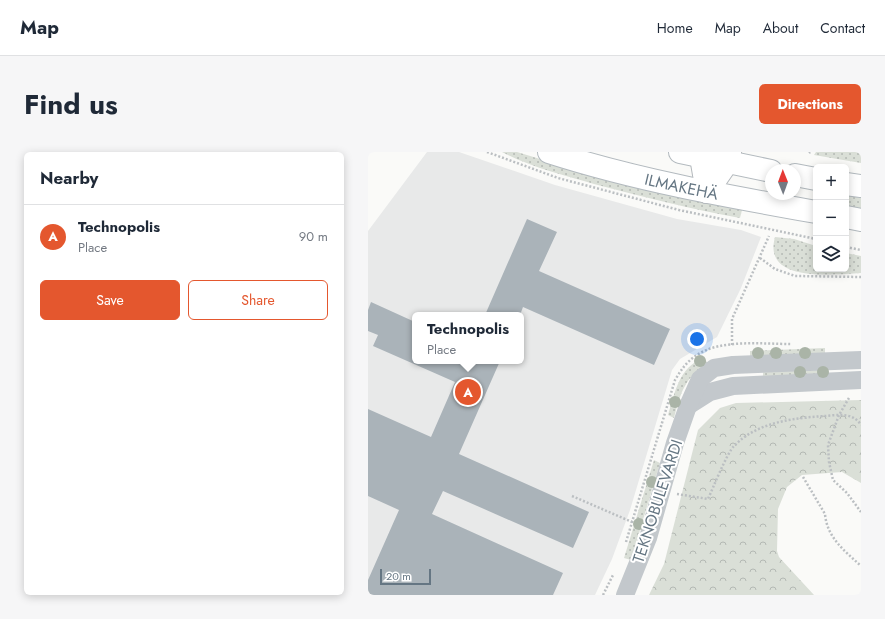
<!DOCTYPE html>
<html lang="en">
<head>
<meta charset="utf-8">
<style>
  :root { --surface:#fff; --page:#f6f6f7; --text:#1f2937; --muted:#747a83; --line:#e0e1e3; --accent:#e4572e }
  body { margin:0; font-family:Jost,sans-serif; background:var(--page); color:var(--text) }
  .controls { position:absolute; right:12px; top:12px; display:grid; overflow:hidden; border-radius:6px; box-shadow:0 2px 10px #0003 }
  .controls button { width:36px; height:36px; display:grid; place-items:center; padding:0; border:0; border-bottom:1px solid var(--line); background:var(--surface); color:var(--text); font:20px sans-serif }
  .compass { position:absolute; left:397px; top:12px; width:36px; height:36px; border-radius:50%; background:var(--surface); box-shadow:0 2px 10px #0003; rotate:359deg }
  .scale { position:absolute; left:12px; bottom:10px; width:51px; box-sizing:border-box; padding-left:4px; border:2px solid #657683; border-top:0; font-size:11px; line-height:14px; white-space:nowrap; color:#657683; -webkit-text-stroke:3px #fff; paint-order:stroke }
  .you { position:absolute; left:329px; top:187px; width:14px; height:14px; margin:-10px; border:3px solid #fff; border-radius:50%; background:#1a73e8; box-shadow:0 0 0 6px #1a73e833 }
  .badge { display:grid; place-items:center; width:26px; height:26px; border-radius:50%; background:var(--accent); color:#fff; font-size:13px; font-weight:700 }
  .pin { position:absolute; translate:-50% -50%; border:2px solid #fff; box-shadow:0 1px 4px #0006 }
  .popup { position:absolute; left:44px; top:160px; width:112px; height:52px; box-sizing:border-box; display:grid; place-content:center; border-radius:6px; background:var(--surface); filter:drop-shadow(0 1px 3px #0005); font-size:13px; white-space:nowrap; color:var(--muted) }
  .popup b { font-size:15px; color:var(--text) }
  .popup::after { content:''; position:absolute; left:50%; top:100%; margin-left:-8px; border:8px solid transparent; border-top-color:var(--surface) }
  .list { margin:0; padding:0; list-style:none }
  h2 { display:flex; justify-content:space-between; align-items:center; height:52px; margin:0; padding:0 16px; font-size:17px }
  h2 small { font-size:13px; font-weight:400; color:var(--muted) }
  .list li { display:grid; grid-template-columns:26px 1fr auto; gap:12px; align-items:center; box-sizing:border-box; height:64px; padding:0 16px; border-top:1px solid var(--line) }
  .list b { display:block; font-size:15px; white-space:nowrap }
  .list p { margin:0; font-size:13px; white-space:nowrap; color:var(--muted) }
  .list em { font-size:13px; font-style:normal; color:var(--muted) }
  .actions { display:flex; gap:8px; padding:12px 16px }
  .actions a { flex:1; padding:9px 0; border:1px solid var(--accent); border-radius:6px; text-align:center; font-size:14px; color:var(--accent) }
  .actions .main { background:var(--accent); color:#fff }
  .icon { flex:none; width:22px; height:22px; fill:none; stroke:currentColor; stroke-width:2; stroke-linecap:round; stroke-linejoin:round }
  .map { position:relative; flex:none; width:493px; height:443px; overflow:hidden; border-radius:6px }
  header { display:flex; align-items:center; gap:24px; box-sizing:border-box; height:56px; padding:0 20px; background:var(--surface); border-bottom:1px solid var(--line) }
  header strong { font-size:19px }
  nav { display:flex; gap:22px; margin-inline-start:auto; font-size:14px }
  .intro { display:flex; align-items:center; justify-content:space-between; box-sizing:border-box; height:96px; padding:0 24px }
  h1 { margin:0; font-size:28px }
  .button { padding:10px 18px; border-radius:6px; background:var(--accent); color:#fff; font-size:14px; font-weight:700 }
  main { display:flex; gap:24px; padding:0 24px }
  aside { flex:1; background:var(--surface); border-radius:6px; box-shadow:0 2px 10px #0003 }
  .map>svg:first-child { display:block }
  .built { fill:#e8e9e9; fill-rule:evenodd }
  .grass { fill:url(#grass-dots) }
  .forest { fill:url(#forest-crowns) }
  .building { fill:#aab3b9 }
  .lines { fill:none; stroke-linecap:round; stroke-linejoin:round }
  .secondary-casing { stroke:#b3babf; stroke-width:24 }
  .trunk-casing { stroke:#b4b9bd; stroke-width:24 }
  .path { stroke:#bbbfc2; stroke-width:2.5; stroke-dasharray:2 2; stroke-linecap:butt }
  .minor { stroke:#c3c8cc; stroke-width:18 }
  .secondary { stroke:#fff; stroke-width:22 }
  .trunk { stroke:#fff; stroke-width:22 }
  .tree { fill:#aab4a7 }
  .labels { text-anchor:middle; stroke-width:4; stroke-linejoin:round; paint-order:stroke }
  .street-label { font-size:16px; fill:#657683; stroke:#fff }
</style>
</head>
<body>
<header>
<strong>Map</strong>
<nav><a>Home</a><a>Map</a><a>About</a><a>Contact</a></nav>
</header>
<div class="intro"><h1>Find us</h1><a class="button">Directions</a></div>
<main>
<aside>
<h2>Nearby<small></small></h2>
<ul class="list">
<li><span class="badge">A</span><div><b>Technopolis</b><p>Place</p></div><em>90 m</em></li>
</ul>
<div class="actions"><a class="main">Save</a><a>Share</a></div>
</aside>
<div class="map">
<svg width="493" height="443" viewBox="0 0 493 443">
  <defs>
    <pattern id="grass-dots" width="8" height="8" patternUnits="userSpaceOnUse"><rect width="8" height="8" fill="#dadfd7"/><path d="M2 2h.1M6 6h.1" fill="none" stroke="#b4b9b4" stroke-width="1.8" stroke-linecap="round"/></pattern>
    <pattern id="forest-crowns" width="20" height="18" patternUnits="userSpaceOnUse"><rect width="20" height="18" fill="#dadfd7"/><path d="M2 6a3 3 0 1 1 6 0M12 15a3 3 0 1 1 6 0" fill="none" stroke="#b4b9b4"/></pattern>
  </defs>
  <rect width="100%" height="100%" fill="#fafaf8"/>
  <path class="built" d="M59,0H91L187,33L309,67L373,78L393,85L373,136L349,185L312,207L304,218L262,358L244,407L227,443H0V79ZM47,163H153V209H47Z"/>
  <g class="grass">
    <path d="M134,0H149L205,17L374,58L372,66C323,57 275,45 226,32C195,23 162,15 134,0Z"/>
    <polygon points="448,0 493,0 493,11 446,3"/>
    <polygon points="478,43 493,46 493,59 478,57"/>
    <path d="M407,85L426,87L448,94V117H478V101L493,104V121C467,122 394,132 407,85Z"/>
    <polygon points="457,196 457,203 382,206 382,199"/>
    <path d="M336,205L340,213C317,223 312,243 306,266L300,263C308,238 310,217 336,205Z"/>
    <polygon points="460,216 460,224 395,226 395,219"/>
    <polygon points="286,308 292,311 263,408 256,406"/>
  </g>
  <polygon class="forest" points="493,248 493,331 474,320 434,323 419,335 410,357 409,399 411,405 446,443 281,443 296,412 330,278 352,256 368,251"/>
  <g class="building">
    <polygon points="159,67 189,80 171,119 302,177 286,213 155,155 152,163 117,163"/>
    <polygon points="3,150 47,170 47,209 132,209 91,302 221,360 205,396 75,339 64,362 195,421 185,443 0,443 0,428 31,358 0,344 0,257 63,285 87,230 5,194 10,183 0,179 0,158"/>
  </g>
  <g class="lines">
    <defs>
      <g id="secondary">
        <path id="s1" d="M181,0C268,28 358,44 448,60"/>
        <polyline points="312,0 403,19"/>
        <polyline points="427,23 448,27"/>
        <polyline points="478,32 493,34"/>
        <polyline points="478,65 493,68"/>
      </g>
      <g id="trunk">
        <polyline points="334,0 333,5 339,40"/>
        <polyline points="339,40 359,11 362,0"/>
      </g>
    </defs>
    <use href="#secondary" class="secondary-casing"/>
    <use href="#trunk" class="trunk-casing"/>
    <g class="path">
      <polyline points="119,0 190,26 311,58 448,87"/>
      <polyline points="441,1 442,0"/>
      <polyline points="478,95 493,98"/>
      <polyline points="392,106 407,117 427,124 493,125"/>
      <polyline points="364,193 364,167 401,84"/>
      <polyline points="481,246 471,263 460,293 461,310 465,328 479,341 493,360"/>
      <path d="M435,325L457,362C459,386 477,399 493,414"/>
      <path d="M309,342L340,347C345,336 359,301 366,294C389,270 426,266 457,264C470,263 485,260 493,273"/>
      <polyline points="204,344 264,370"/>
      <path d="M258,390L307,228C313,218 319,209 329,203C352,187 395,192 423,192"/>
      <polyline points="235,443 245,423"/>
    </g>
    <g class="minor">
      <polyline points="320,254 342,240 365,234 493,228"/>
      <polyline points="257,443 280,386 307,291 320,254 332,227 346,216 365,213 493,208"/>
    </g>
    <use href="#secondary" class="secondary"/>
    <use href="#trunk" class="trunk"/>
  </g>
  <g class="tree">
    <circle cx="390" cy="201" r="6"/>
    <circle cx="408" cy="201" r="6"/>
    <circle cx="437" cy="201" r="6"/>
    <circle cx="332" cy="209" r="6"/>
    <circle cx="432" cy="220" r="6"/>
    <circle cx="455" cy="220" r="6"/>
    <circle cx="307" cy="250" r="6"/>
    <circle cx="284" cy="330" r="6"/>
    <circle cx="271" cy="372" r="6"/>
  </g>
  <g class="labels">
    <g class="street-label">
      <text dy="6" stroke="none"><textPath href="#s1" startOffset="137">ILMAKEHÄ</textPath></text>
      <text transform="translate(289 349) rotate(-72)" y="6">TEKNOBULEVARDI</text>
    </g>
  </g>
</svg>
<div class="controls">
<button>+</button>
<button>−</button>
<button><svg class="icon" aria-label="layers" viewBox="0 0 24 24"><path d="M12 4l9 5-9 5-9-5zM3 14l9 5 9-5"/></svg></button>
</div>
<svg class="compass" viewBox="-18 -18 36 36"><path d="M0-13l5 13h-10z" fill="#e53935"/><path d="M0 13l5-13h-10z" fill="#747a83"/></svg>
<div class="scale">20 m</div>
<div class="you"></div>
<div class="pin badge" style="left:100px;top:240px">A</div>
<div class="popup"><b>Technopolis</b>Place</div>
</div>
</main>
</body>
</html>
